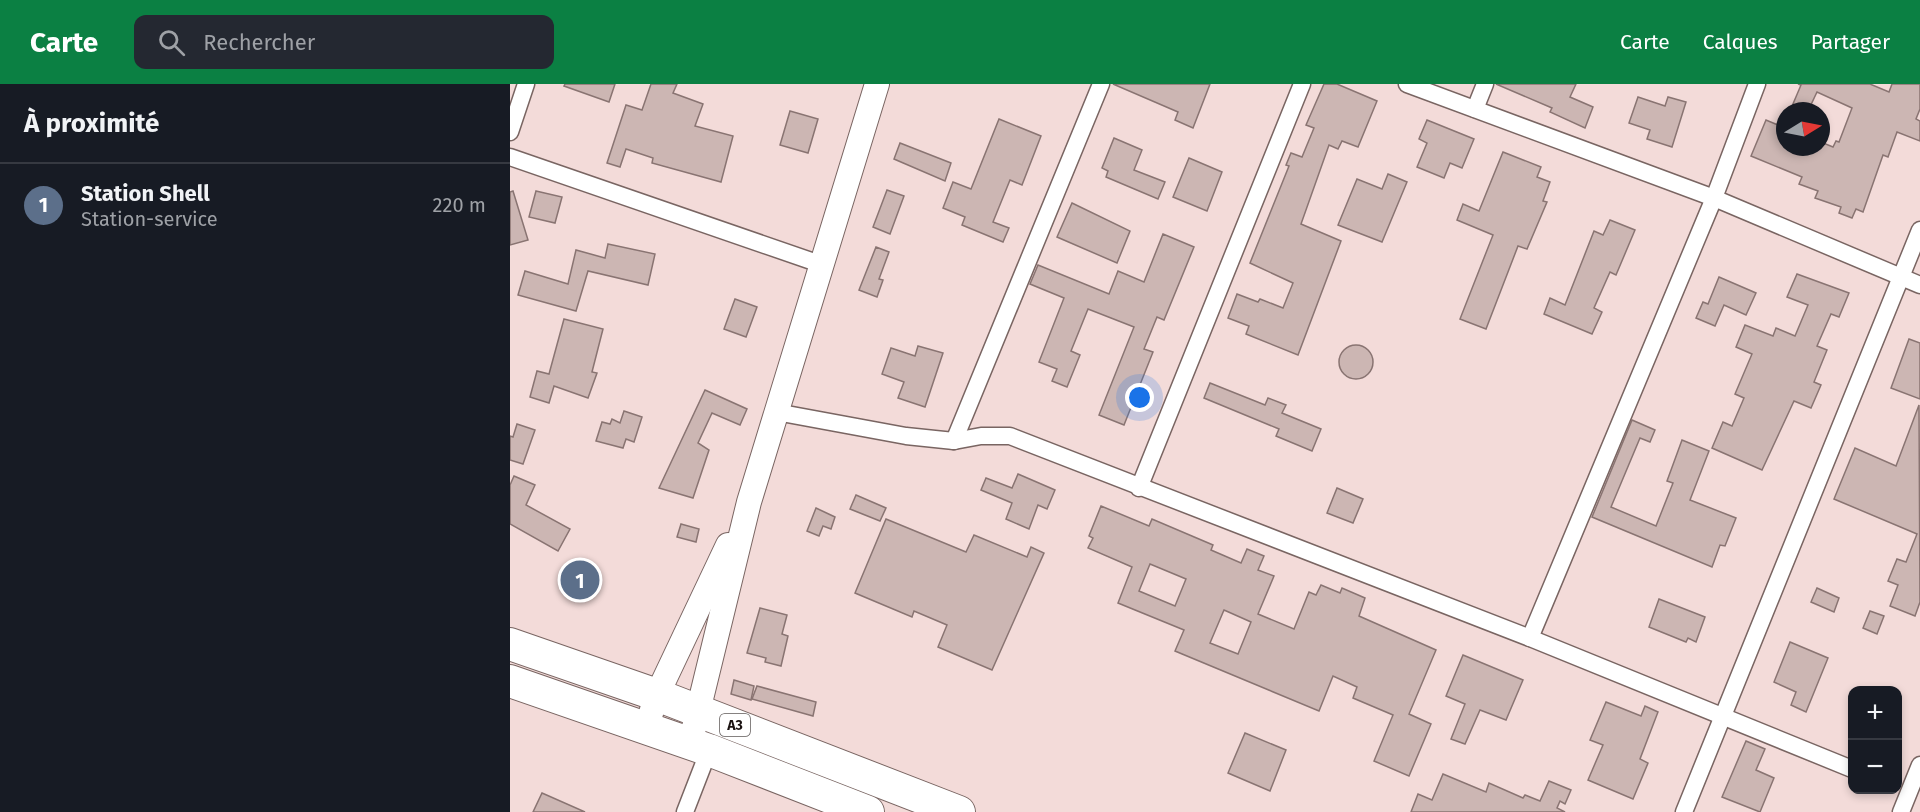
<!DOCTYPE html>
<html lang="fr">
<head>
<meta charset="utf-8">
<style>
  :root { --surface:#171b24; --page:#242831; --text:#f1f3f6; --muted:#9ea1a6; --line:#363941; --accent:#0b8043 }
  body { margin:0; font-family:"Fira Sans",sans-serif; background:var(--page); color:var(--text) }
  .controls { position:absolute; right:18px; bottom:18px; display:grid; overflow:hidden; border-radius:12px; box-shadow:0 3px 9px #0003 }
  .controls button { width:54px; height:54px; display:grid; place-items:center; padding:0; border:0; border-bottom:2px solid var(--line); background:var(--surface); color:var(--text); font:30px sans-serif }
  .compass { position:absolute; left:1266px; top:18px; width:54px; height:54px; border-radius:50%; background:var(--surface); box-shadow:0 3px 9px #0003; rotate:80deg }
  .you { position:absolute; left:630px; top:314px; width:21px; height:21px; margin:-15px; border:4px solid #fff; border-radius:50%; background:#1a73e8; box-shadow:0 0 0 9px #1a73e833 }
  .badge { display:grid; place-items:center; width:39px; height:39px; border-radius:50%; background:var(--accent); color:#fff; font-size:20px; font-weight:700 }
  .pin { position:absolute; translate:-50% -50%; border:3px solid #fff; box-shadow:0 2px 6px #0006 }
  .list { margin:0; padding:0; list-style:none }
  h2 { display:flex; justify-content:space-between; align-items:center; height:78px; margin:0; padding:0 24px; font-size:26px }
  h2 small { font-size:20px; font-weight:400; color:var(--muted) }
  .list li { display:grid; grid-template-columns:39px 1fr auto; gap:18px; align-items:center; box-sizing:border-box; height:84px; padding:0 24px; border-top:2px solid var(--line) }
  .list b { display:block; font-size:22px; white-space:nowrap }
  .list p { margin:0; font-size:20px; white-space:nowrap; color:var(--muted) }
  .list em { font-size:20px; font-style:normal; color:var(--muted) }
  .icon { flex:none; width:33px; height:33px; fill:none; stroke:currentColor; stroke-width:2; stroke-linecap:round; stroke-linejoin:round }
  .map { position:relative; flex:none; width:1410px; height:728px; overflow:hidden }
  header { display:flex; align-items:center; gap:36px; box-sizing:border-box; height:84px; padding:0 30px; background:var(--accent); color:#fff }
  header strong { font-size:28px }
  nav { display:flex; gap:33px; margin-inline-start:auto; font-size:21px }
  .search { width:420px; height:54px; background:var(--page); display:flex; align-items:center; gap:15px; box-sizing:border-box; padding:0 21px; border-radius:12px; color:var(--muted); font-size:22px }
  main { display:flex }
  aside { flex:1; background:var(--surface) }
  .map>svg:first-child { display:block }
  .building { fill:#ccb6b3; stroke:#897472; stroke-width:1.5; fill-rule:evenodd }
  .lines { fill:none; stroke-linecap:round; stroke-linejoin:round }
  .street-casing { stroke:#796562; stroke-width:19 }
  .secondary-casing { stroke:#796562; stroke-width:26 }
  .highway-casing { stroke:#796562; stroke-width:34 }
  .street { stroke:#fff; stroke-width:16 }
  .secondary { stroke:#fff; stroke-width:24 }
  .highway { stroke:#fff; stroke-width:32 }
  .labels { text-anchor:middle; stroke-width:5; stroke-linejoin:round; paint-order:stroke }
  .shield { fill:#fff; stroke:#5f5958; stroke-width:1.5 }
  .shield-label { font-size:14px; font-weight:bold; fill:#1a1211 }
</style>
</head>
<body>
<header>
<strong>Carte</strong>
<div class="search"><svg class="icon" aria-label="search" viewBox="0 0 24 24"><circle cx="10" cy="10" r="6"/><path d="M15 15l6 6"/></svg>Rechercher</div>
<nav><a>Carte</a><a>Calques</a><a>Partager</a></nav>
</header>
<main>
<aside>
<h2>À proximité<small></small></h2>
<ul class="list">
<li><span class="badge" style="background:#5c6f8a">1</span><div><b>Station Shell</b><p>Station-service</p></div><em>220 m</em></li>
</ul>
</aside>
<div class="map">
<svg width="1410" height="728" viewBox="0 0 1410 728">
  <rect width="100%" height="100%" fill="#f3dbd9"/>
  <g class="building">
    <polygon points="55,0 105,0 99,18 54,2"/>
    <polygon points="141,0 167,0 163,9 193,20 185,42 223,52 211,98 142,79 143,74 116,65 110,83 97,79 116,21 132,26"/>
    <polygon points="603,0 700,0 683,44 665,36 668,28"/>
    <polygon points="814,0 827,0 867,17 848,63 832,57 828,65 819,61 791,140 831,157 788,271 736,250 739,242 718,234 727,210 748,218 750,215 773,224 783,199 740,179 779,82 776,81 781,69 792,73 804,44 796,41"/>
    <polygon points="986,0 1066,0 1060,13 1083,23 1075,44 1040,28 1042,24"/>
    <polygon points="1288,0 1360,0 1379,8 1382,0 1410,0 1410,25 1406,35 1410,37 1410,57 1387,48 1378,73 1373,71 1353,128 1346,125 1342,134 1329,129 1331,123 1305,114 1308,107 1289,100 1292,93 1241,72 1256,36 1275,44 1275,63 1311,63 1311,58 1323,63 1326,57 1329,58 1342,24 1307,8 1298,27 1280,27 1291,1"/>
    <polygon points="1128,13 1155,22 1158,13 1176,18 1162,63 1137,55 1140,46 1119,39"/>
    <polygon points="280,27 308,35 298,69 270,61"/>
    <polygon points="489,35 531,52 512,101 500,96 483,138 499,144 493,158 452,141 455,133 433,124 443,98 461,105"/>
    <polygon points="917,36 964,55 952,84 940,79 934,94 907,83 917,59 909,55"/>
    <polygon points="604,54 632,66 624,86 655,98 648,115 596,93 598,87 592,84"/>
    <polygon points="390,59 441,79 435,97 384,75"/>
    <polygon points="993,68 1031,83 1027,93 1040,98 1033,117 1037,118 1017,165 1008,162 976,245 950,235 983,151 947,136 953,120 969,127"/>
    <polygon points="679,74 712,88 697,127 663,113"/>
    <polygon points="878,90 897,98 872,158 828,141 847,95 872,105"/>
    <polygon points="377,106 394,112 380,150 363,143"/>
    <polygon points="3,107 18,156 0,161 0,108"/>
    <polygon points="26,107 52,113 45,139 19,133"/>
    <polygon points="562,119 620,147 607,179 547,153"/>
    <polygon points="1100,136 1125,146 1106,191 1100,188 1084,224 1092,228 1082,250 1034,230 1040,214 1055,221 1084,147 1093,151"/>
    <polygon points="653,150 684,163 654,236 647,233 634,265 643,268 614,341 589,331 624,243 578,225 561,267 570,271 557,303 542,297 547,285 529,278 554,214 520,200 528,181 599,210 608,187 634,198"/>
    <polygon points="98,160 145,170 138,201 78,187 66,227 8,211 15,187 58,200 66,166 95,174"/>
    <polygon points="366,163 379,168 369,195 373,196 367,213 349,206"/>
    <polygon points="1287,190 1339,209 1329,233 1321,230 1307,262 1317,266 1304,298 1311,301 1301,324 1284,317 1252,386 1202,364 1213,338 1222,342 1234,314 1225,310 1242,270 1226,263 1235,241 1263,252 1266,244 1285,252 1298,221 1277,213"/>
    <polygon points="1209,193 1246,209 1236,231 1214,221 1205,242 1186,234 1193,218 1198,220"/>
    <polygon points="225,215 247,223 236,253 214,245"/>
    <polygon points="54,235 93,245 82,288 87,289 78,314 44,302 39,319 20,313 27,287 39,290"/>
    <polygon points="1399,255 1410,259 1410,315 1381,304"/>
    <circle cx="846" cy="278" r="17"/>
    <polygon points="408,262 433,269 415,323 388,314 394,298 372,290 381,264 405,272"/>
    <polygon points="700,299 755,321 758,314 776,321 772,329 811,345 802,367 766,352 769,345 694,314"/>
    <polygon points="195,306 237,325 230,341 202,329 188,359 199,366 183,414 149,404"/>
    <polygon points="1409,321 1410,518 1405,532 1380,522 1388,501 1378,497 1387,475 1396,478 1407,450 1324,415 1345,364 1386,382"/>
    <polygon points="114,327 132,333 124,358 116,355 113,364 86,357 92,338 100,340 102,335 110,339"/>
    <polygon points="1122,336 1145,346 1140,358 1130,354 1101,423 1146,442 1163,399 1157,397 1172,356 1199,367 1180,416 1226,434 1215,462 1210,461 1202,483 1082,433"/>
    <polygon points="7,340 25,346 13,380 0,376 0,352 3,353"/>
    <polygon points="508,390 545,406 537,425 528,421 519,445 496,435 502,419 471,406 476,394 502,404"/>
    <polygon points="4,392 25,401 16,421 60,445 48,467 0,440 0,401"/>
    <polygon points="827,404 853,415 843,439 817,429"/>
    <polygon points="346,411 376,424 370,437 340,425"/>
    <path d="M591,422L639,442L642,435L703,461L701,466L731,479L737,465L754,472L748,486L764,492L748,530L784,545L799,508L806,511L811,501L830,509L832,504L855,514L849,532L926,566L899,630L921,640L899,692L864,677L883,631L843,614L847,603L823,592L809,627L665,567L674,546L608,519L622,483L578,464L583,454L579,452ZM640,480L676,495L665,522L629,507ZM714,526L741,538L728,570L700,559Z"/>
    <polygon points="306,424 325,433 321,445 313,442 309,452 297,447"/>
    <polygon points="376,435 456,468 464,451 517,473 521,463 534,469 482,586 428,563 437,541 404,527 402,533 345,509"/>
    <polygon points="171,440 189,445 186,458 167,453"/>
    <polygon points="1307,504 1329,514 1324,528 1301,518"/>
    <polygon points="1149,515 1195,533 1186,558 1178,554 1176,558 1139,543"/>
    <polygon points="250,524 277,531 272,550 278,552 271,582 255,578 256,574 237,569"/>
    <polygon points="1360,527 1374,532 1367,550 1353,544"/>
    <polygon points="1280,558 1318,574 1296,628 1281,621 1286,608 1264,598"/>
    <polygon points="953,571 1013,596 996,636 970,626 955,660 941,655 955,620 936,612"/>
    <polygon points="224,596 244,602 241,616 221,610"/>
    <polygon points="247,602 306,618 303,632 242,615"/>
    <polygon points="1096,618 1131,632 1135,622 1148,628 1130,675 1138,679 1123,715 1078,696 1093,661 1080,656"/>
    <polygon points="735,649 776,666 760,707 718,689"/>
    <polygon points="1236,657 1255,665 1246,686 1264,694 1250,728 1212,713"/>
    <polygon points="933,690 976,708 979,699 1013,714 1015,711 1030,717 1039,697 1061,706 1055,720 1050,717 1047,724 1055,728 901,728 908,710 922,716"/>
    <polygon points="32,709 75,728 23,728"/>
  </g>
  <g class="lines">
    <defs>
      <g id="street">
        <polyline points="897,0 1204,114 1410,201"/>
        <polyline points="965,25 975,0"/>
        <polyline points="0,48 16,0"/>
        <polyline points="0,73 310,180"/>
        <polyline points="266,328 396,352 444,357 471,352 500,352 1020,554 1342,685"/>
        <polyline points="444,357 591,0"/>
        <polyline points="629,404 792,0"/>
        <polyline points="1020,554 1204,114 1247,0"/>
        <polyline points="175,728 199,666"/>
        <polyline points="1174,728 1410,146"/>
        <polyline points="1391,728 1410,681"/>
      </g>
      <g id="secondary">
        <polyline points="136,644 147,611 218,461"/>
        <polyline points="180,660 239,418 367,0"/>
      </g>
      <g id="highway">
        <polyline points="0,560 147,611 449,728"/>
        <polyline points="0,597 199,666 358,728"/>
      </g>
    </defs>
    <use href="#street" class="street-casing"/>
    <use href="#secondary" class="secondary-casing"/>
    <use href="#highway" class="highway-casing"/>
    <use href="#street" class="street"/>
    <use href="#secondary" class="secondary"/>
    <use href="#highway" class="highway"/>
  </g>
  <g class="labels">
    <rect class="shield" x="210" y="630" width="30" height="22" rx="4.5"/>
    <g class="shield-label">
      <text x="225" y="646">A3</text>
    </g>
  </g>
</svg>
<div class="controls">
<button>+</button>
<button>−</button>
</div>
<svg class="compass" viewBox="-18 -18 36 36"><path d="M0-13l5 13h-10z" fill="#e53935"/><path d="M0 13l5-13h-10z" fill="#9ea1a6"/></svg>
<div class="you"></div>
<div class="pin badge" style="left:70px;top:496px;background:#5c6f8a">1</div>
</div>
</main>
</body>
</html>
